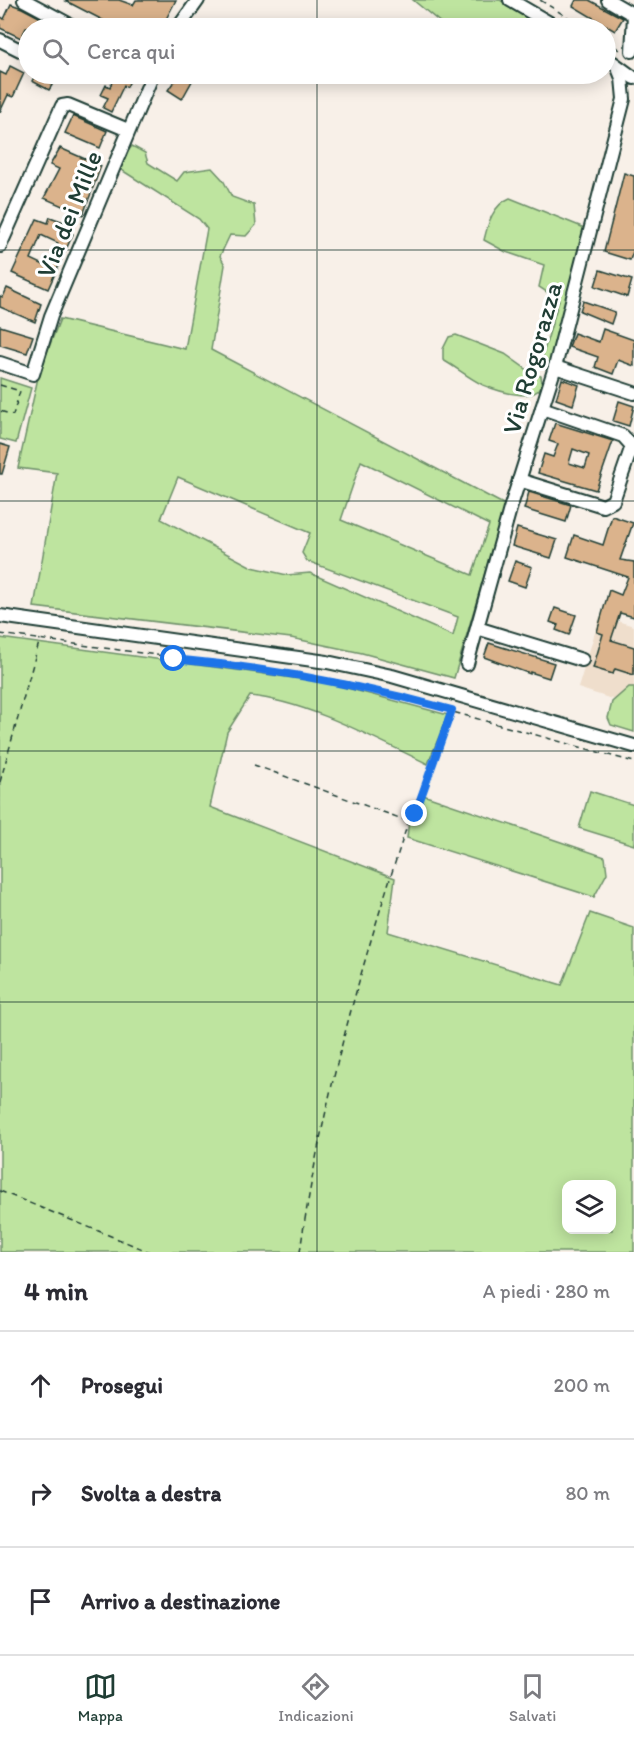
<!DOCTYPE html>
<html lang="it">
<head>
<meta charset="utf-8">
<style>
  :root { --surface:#fff; --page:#f7f7f7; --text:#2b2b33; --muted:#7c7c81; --line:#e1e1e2; --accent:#1f3d34 }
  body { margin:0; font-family:Itim,sans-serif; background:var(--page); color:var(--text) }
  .controls { position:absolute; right:18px; bottom:18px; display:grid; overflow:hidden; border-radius:12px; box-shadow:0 3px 15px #0003 }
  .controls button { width:54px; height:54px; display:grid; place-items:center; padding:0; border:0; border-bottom:2px solid var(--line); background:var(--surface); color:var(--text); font:30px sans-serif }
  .stop { position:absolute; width:18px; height:18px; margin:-14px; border:4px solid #1a73e8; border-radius:50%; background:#fff }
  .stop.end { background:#1a73e8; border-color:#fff; box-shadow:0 2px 6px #0008 }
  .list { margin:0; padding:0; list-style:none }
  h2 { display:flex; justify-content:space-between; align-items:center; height:78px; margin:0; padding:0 24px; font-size:26px }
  h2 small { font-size:20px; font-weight:400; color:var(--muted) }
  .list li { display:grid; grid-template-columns:39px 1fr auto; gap:18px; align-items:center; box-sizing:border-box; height:108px; padding:0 24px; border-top:2px solid var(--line) }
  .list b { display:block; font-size:22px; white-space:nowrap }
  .list em { font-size:20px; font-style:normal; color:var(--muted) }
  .icon { flex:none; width:33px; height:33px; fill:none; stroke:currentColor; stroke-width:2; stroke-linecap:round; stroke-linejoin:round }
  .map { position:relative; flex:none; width:634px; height:1252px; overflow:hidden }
  .search { position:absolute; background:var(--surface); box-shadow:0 3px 15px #0003; left:18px; right:18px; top:18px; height:66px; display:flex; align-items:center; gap:15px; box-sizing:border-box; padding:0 21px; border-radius:33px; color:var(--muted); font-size:22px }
  .sheet { height:402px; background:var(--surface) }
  nav { display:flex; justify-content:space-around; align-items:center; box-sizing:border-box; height:84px; border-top:2px solid var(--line); background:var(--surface); font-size:16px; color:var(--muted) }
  nav a { display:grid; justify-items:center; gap:3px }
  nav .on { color:var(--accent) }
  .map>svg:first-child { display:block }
  .built { fill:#efdecc }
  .green { fill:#bee49f; stroke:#6e906a; stroke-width:1.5; fill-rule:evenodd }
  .building { fill:#dbb38c; stroke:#1f3d34; stroke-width:1.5; fill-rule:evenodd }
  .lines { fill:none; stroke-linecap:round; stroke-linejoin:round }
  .minor-casing { stroke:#1f3d34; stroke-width:16 }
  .path { stroke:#1f3d34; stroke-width:1.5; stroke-dasharray:6 4.5; stroke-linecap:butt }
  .minor { stroke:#fff; stroke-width:12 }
  .route { stroke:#1a73e8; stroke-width:8 }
  .grid { fill:none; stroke:#1f3d34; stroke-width:1.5; stroke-opacity:0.55 }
  .labels { text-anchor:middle; stroke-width:6; stroke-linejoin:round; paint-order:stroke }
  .street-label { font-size:26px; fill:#1f3d34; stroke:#fff }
</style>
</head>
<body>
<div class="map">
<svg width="634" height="1252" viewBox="0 0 634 1252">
  <rect width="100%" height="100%" fill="#f8f0e8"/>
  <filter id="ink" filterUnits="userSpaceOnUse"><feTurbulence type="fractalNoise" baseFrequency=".0167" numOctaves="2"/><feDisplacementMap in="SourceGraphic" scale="12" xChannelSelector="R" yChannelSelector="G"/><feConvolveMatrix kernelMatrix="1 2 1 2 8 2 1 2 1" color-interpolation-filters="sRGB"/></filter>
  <g filter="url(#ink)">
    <polygon class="built" points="600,616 634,626 634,687 629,687 615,700 578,688"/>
    <g class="green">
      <polygon points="413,0 500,0 548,28 519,28 509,23 498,28 447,28"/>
      <path d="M132,146L145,153L148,163L177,181L184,172L212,168L223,180L232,197L254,205L256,225L246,236L230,235L220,256L225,265L211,350L505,505L454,678L362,653L291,638L34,607L57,473L18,468L39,373L60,319L185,349L207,229L199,219L120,169L121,160ZM361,461L489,525L472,575L341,520ZM178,477L310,533L302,553L307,561L458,617L453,636L310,573L287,575L252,567L161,519Z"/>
      <path d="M510,198L587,229L554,349L549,365L544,367L543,354L559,300L539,287L544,265L506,252L484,240C488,223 493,205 510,198Z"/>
      <path d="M456,335L505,354L532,373L541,376C547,407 500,392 483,385C470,379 457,368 443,360V349L449,337Z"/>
      <polygon points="0,378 31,388 16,443 0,439"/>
      <path d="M0,638L325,682L448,715L428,764C375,739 309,702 250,696L227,732L210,807L395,878L388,932L562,985L590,913L634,928V1252H0ZM566,1184H612V1230H566Z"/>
      <polygon points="629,687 634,687 634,732 611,725 608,718 612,702"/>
      <polygon points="590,791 634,805 634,845 579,828"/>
      <polygon points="420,794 605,857 607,873 594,897 407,838 409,820"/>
    </g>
    <g class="building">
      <polygon points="64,0 119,0 133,5 136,0 176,0 164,23 170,28 118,28"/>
      <polygon points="576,0 589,0 623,18 615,31 573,6"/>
      <polygon points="11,4 22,8 60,28 26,28 21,38 0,28 0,16 4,19"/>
      <polygon points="10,66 24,73 13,97 8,95 0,112 0,72 6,75"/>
      <polygon points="36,74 59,74 49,90 32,81"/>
      <polygon points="115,74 133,74 127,87 124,85 111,112 103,108 108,98 101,95 106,85 110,87"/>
      <polygon points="179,74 196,74 182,99 168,90"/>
      <polygon points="73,116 107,131 100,148 65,133"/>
      <polygon points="60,148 101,166 83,215 44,198 59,169 50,165"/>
      <polygon points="624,173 634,176 634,249 630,260 604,252"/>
      <path d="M50,217L64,222L61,228L73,234L48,289L12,273L37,219L48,223ZM41,235L58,243L48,267L31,259Z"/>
      <polygon points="600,270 632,280 627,297 595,286"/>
      <polygon points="7,288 41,304 35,322 0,307 0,296 3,297"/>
      <polygon points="583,301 615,312 611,324 580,311"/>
      <polygon points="0,326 33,336 27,353 0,345"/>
      <polygon points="603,329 634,340 634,366 618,360 613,374 595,367 598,357 569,347 574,333 599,342"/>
      <polygon points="562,379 579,385 573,405 556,399"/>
      <polygon points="619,401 634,406 629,426 613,421"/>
      <path d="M555,423L613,441L596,490L538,473L544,454L553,457L558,444L549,441ZM573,449L589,455L585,468L569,463Z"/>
      <polygon points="0,444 10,447 2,474 0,474"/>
      <polygon points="529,492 571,505 566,522 524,509"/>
      <polygon points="612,516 633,523 620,560 634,562 634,617 620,613 611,640 634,647 634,675 615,669 613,674 593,668 603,634 597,632 609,590 621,595 628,577 567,557 574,535 603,545"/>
      <polygon points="517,528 557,540 551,558 512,546"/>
      <polygon points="515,561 532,567 525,587 508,581"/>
      <polygon points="555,608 576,615 569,635 556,630 558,625 550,622"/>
      <polygon points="489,643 554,663 549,678 530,672 530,674 484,657"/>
    </g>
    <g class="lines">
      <defs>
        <g id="minor">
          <polyline points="24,0 76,28"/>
          <polyline points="510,0 558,28"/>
          <polyline points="608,0 634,15"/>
          <polyline points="178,28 198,0"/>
          <polyline points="0,40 28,54"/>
          <polyline points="632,51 634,15"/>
          <polyline points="608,59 634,78"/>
          <polyline points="0,246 62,106 68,105 128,130"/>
          <polyline points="0,363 33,374 51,316 153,74"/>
          <polyline points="555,367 634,393"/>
          <polyline points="519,480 603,506 613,501 632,446 623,436 542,408"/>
          <polyline points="0,616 327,662 392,676 634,746"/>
          <polyline points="477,628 582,660"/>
          <polyline points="467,664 510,509 555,367 624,99 622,78 618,68"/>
        </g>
      </defs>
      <use href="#minor" class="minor-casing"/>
      <g class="path">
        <polyline points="540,0 585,28"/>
        <polyline points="606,41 620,50"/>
        <polyline points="0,385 20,391 13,415 0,411"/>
        <polyline points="0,634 291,673 348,683 634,762"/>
        <polyline points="254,765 405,820 412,819 452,711"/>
        <polyline points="0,782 40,639"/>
        <polyline points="0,1191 150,1252"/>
        <path d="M300,1252C321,1104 362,962 409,820"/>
      </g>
      <use href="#minor" class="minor"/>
    </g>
  </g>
  <g class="lines" filter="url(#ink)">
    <path class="route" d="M174,659C270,668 361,685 452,710L415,814"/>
  </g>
  <path class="grid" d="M317,0V28M317,74V1252M0,250H634M0,501H634M0,751H634M0,1002H634"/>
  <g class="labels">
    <g class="street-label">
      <text transform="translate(69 214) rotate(-68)" y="9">Via dei Mille</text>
      <text transform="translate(532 358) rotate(-74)" y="9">Via Rogorazza</text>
    </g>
  </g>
</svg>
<div class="controls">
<button><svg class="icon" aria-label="layers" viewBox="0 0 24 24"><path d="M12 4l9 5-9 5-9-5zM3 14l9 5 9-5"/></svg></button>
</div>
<div class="stop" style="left:174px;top:659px"></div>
<div class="stop end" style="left:415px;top:814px"></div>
<div class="search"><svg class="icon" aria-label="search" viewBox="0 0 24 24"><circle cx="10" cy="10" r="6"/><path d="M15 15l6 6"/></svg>Cerca qui</div>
</div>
<section class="sheet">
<h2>4 min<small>A piedi · 280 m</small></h2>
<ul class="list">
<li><svg class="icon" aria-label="ahead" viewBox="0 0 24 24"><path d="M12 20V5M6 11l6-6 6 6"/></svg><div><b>Prosegui</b></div><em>200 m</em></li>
<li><svg class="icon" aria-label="right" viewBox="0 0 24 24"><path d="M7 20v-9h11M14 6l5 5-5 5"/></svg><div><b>Svolta a destra</b></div><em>80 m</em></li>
<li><svg class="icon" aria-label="arrive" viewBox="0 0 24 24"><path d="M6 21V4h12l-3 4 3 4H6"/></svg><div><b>Arrivo a destinazione</b></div></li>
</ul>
</section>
<nav>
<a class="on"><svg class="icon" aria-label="map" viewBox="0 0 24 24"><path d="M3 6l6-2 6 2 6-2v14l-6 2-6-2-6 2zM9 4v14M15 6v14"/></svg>Mappa</a>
<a><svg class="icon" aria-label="directions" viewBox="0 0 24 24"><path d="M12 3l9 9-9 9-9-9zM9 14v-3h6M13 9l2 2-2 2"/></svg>Indicazioni</a>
<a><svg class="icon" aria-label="saved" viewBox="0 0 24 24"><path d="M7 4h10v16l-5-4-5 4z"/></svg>Salvati</a>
</nav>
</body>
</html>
